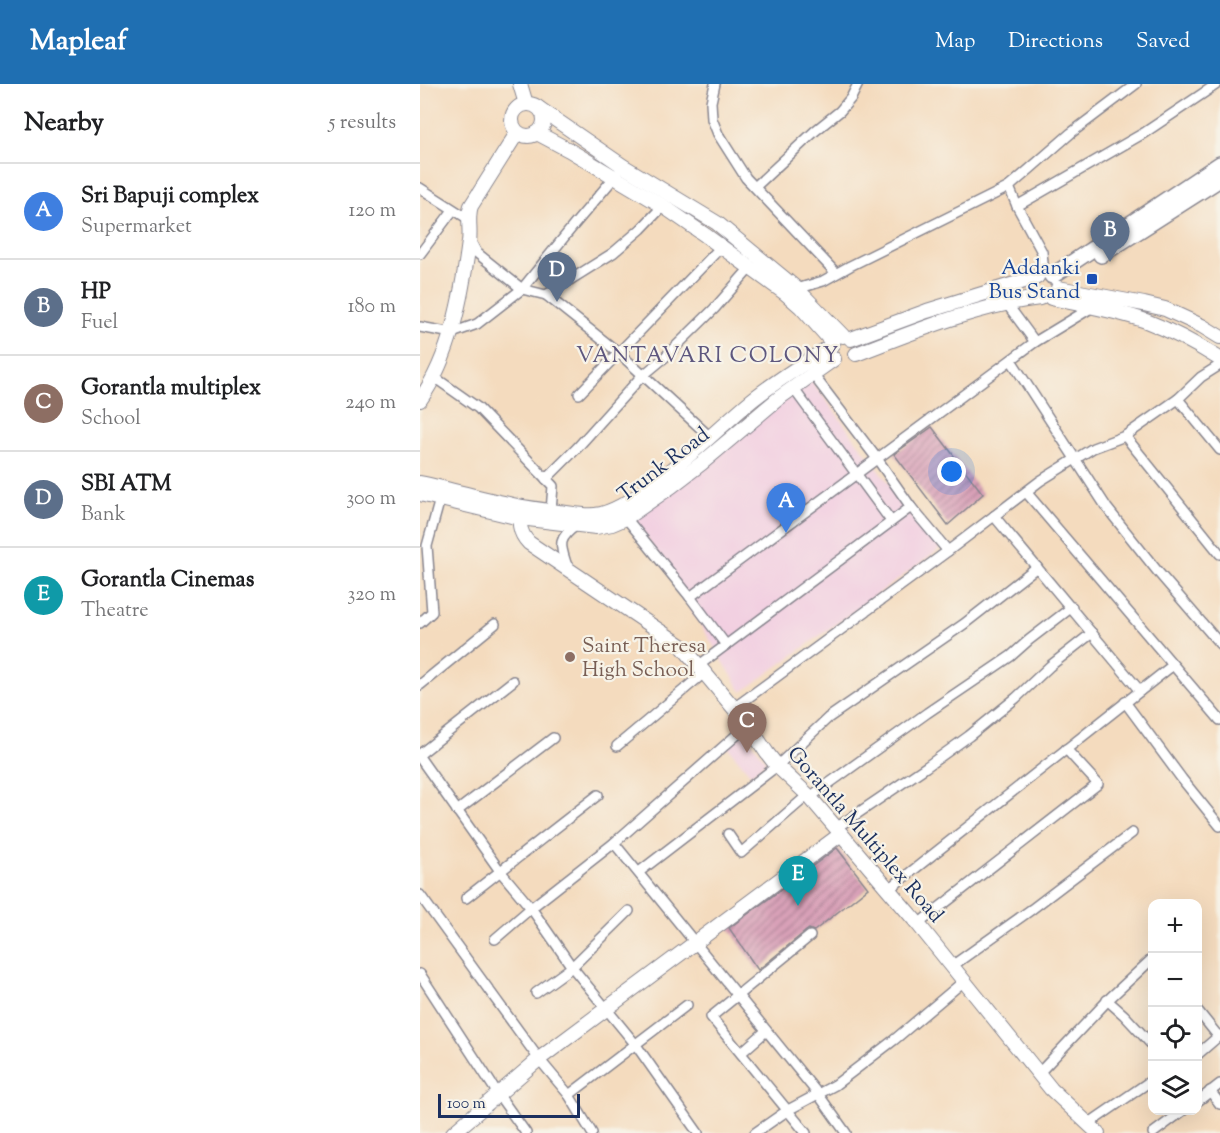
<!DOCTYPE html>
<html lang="en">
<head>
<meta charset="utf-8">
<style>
  :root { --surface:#fff; --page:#f2f2f2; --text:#202124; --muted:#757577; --line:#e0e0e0; --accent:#1f6fb2 }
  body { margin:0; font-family:"Sorts Mill Goudy",serif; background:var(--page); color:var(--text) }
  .controls { position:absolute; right:18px; bottom:18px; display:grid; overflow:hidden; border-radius:12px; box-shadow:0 6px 24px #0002 }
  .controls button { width:54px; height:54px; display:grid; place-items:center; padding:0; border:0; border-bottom:2px solid var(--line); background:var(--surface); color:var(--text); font:30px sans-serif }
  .scale { position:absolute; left:18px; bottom:15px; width:142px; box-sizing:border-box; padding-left:6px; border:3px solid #1b2f5e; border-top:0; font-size:16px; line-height:21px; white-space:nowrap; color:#1b2f5e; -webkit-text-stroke:4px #f7f3e8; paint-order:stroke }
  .you { position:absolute; left:532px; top:388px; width:21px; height:21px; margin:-15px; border:4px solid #fff; border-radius:50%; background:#1a73e8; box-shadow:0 0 0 9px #1a73e833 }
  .badge { display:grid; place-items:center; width:39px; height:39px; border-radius:50%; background:var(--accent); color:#fff; font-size:20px; font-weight:700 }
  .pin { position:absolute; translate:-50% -50px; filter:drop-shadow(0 2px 3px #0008) }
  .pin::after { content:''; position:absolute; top:32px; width:21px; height:18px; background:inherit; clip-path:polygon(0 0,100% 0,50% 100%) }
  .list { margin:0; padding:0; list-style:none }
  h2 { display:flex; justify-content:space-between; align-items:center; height:78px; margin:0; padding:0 24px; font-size:26px }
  h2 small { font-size:20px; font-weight:400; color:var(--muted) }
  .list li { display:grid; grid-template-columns:39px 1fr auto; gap:18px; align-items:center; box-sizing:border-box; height:96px; padding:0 24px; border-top:2px solid var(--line) }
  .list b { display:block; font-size:22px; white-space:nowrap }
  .list p { margin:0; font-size:20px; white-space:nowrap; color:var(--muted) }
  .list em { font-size:20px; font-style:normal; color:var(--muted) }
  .icon { flex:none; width:33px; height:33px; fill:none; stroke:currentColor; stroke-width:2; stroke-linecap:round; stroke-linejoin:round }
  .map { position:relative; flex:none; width:800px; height:1049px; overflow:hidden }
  header { display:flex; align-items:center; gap:36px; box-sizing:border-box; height:84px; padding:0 30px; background:var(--accent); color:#fff }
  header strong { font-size:28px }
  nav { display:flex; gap:33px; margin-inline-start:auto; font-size:21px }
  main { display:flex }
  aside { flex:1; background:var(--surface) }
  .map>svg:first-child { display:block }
  .built { fill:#f2cfe1 }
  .building { fill:url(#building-hatch) }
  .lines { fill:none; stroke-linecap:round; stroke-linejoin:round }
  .street-casing { stroke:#88858e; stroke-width:12 }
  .secondary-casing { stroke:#88858e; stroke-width:16 }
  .primary-casing { stroke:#88858e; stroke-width:18 }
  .street { stroke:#fff; stroke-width:9 }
  .secondary { stroke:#fff; stroke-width:14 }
  .primary { stroke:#fff; stroke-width:15 }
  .transit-dot { fill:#1a4fb4; stroke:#f7f3e8; stroke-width:2 }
  .education-dot { fill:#8d6e63; stroke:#f7f3e8; stroke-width:2 }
  .labels { text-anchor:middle; stroke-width:4.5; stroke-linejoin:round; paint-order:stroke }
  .transit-label { font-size:21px; fill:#164399; stroke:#f7f3e8; text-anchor:end }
  .street-label { font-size:21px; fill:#1b2f5e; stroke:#f7f3e8 }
  .education-label { font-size:21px; fill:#785e54; stroke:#f7f3e8; text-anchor:start }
  .neighbourhood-label { font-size:22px; letter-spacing:1.5px; fill:#5e577e; stroke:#f7f3e8 }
</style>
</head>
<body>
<header>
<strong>Mapleaf</strong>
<nav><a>Map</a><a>Directions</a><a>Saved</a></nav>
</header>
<main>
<aside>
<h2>Nearby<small>5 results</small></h2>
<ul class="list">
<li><span class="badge" style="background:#3f7fe0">A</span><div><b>Sri Bapuji complex</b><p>Supermarket</p></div><em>120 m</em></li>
<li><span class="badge" style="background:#5c6f8a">B</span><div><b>HP</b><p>Fuel</p></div><em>180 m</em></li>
<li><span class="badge" style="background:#8d6e63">C</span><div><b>Gorantla multiplex</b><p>School</p></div><em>240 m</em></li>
<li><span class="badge" style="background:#5c6f8a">D</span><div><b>SBI ATM</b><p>Bank</p></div><em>300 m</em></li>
<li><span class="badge" style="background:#0f9aa8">E</span><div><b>Gorantla Cinemas</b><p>Theatre</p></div><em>320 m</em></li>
</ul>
</aside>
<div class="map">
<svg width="800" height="1049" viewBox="0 0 800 1049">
  <defs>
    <pattern id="building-hatch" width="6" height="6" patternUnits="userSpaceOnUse" patternTransform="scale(1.5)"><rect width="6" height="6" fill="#d9a1b8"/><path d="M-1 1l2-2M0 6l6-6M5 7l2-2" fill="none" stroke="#af8499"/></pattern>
  </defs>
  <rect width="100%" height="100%" fill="#f7f3e8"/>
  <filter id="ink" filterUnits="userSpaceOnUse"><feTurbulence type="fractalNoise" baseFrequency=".0167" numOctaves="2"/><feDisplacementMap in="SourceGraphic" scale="12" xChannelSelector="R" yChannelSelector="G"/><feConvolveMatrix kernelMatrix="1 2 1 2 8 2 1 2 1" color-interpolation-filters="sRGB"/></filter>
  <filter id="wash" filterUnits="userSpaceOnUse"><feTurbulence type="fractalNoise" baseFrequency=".008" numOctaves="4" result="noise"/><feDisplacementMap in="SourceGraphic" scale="24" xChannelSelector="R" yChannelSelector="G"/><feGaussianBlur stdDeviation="1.35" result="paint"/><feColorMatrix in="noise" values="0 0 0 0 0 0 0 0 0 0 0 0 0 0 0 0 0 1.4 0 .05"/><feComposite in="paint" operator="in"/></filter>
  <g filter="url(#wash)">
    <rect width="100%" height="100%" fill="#f4dbbe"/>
    <g class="built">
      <polygon points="391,296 448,372 520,465 322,608 214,433"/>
      <polygon points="325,649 346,677 331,691 307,662"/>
    </g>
    <g id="blocks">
      <g class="building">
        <polygon points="512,343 563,410 528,441 474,370"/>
        <polygon points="417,764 448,804 394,847 389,845 386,847 338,886 309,844"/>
      </g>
    </g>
  </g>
  <g filter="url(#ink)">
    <use href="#blocks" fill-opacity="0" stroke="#88858e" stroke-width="1.5"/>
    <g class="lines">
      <defs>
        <g id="street">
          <polyline points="295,0 291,18 292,35 298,50 326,94 416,189"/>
          <polyline points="335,103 395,47 420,27 431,14 438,0"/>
          <polyline points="589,103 597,122 724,49 797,0"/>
          <polyline points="0,104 50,136"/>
          <polyline points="597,122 622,168 624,190"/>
          <polyline points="50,156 57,169 102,205 126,211 193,169 221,145 243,122"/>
          <polyline points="0,170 33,126"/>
          <polyline points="374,207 377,205 403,197 430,182 589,103 651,49 716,0"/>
          <polyline points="126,211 199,269 290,353"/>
          <polyline points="587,220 615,258"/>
          <polyline points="0,243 32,249 57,240 102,205 154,141 198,89"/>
          <polyline points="591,276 687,424 738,488 800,560"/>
          <polyline points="391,288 458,376 491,423 528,467"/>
          <polyline points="14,293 58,324 133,402 131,427"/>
          <polyline points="376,308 471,437"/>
          <polyline points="159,310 301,163"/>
          <polyline points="758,315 800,366"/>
          <polyline points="705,352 800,470"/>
          <polyline points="126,395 157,364 220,294 244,274 294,225 330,184"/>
          <polyline points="606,408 800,636"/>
          <polyline points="574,432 720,607"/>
          <polyline points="206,434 270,513 306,561"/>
          <path d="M148,485C141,463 135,456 157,441"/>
          <polyline points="270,513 615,258 671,224"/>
          <polyline points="0,539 12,528 7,462 20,415"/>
          <polyline points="278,582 491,423"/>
          <polyline points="0,601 75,540"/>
          <polyline points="705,618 762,695 800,742"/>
          <polyline points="314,624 528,467 620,397 673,364 705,352 758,315 781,293 800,281"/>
          <polyline points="197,662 284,589"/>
          <polyline points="0,670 93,597"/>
          <polyline points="0,674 80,787 111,824 152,883 216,961 278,1049"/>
          <polyline points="390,713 507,629 591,572 609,556 652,523"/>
          <polyline points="37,727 133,654"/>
          <polyline points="416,744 506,683 549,652 596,614 630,582 672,549"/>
          <polyline points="308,750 321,769 388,711"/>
          <polyline points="194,759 398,1010 426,1049"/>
          <polyline points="219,788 357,682 408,634 544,540 617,483"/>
          <polyline points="468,806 753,581"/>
          <polyline points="0,811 119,975 149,1011 172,1049"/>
          <polyline points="46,814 178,711"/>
          <polyline points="498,840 678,700 646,665"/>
          <polyline points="75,855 111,824 194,759 328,641"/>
          <polyline points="532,882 612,825 712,749"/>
          <polyline points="0,890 78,1010 106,1049"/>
          <polyline points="116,909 152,883 209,827"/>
          <polyline points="687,916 704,931 732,961"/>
          <polyline points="778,927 798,952"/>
          <polyline points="321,969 346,947"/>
          <polyline points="778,970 800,951"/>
          <polyline points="619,989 691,913 732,875"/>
          <polyline points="790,1007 800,1020"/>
          <polyline points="149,1011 267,921"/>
          <polyline points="778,1017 800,1000"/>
          <polyline points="668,1040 732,996"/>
          <polyline points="335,1049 368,1026 415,1001 474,956 544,897"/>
          <polyline points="386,1049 291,933 390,852"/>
          <polyline points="733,1049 764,1026"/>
        </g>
        <g id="secondary">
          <polyline points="100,0 106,20"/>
          <circle cx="108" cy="36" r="16"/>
          <polyline points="120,25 203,82 297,139 377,205 423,252"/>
          <polyline points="117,49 149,66 243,122 285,151 365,209 381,223 413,259"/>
          <polyline points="638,204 724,220 745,225 782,242 800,253"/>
          <path d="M631,214C663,221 695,226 726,237C752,247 776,260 800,275"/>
          <polyline points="431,255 507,227 617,193"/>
          <path d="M436,270C494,248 558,221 620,214"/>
          <path d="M0,316C31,272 42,211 49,158C51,146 47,133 51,122L97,49"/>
          <path d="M0,399C31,405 62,415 93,421C108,424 123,426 139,428C150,429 163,432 175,431C217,427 297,344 332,316C357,296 385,279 411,262"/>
          <polyline points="0,410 100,434 176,443 192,440 206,434 252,402 282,379 359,314 414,275"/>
          <path d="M101,423C99,437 98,448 109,459L262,562L328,641L347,669L357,682L388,711L498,840L631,1005L678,1049"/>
          <polyline points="33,1049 119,975 421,750"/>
        </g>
        <g id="primary">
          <polyline points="681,171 800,95"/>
          <polyline points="632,192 800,80"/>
        </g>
      </defs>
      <use href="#street" class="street-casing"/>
      <use href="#secondary" class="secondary-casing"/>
      <use href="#primary" class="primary-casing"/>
      <use href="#street" class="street"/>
      <use href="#secondary" class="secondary"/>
      <use href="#primary" class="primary"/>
    </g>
  </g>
  <rect class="transit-dot" x="666" y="189" width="12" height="12" rx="3"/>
  <circle class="education-dot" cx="150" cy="573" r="6"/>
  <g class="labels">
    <g class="transit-label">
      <text x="660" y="190">Addanki<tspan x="660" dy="24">Bus Stand</tspan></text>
    </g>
    <g class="street-label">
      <text transform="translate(243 380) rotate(-37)" y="7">Trunk Road</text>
      <text transform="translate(446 750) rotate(49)" y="7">Gorantla Multiplex Road</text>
    </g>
    <g class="education-label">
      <text x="162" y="568">Saint Theresa<tspan x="162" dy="24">High School</tspan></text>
    </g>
    <g class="neighbourhood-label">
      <text x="288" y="278">VANTAVARI COLONY</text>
    </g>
  </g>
</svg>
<div class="controls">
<button>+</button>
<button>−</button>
<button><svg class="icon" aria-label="locate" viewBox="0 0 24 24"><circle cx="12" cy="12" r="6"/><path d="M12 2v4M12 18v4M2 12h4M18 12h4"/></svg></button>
<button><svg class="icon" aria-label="layers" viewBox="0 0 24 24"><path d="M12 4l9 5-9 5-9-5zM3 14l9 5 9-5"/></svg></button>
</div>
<div class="scale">100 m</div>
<div class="you"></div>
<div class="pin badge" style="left:366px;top:449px;background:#3f7fe0">A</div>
<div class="pin badge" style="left:690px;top:178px;background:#5c6f8a">B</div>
<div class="pin badge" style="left:327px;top:669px;background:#8d6e63">C</div>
<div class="pin badge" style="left:137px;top:218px;background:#5c6f8a">D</div>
<div class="pin badge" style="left:378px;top:822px;background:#0f9aa8">E</div>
</div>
</main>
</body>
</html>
